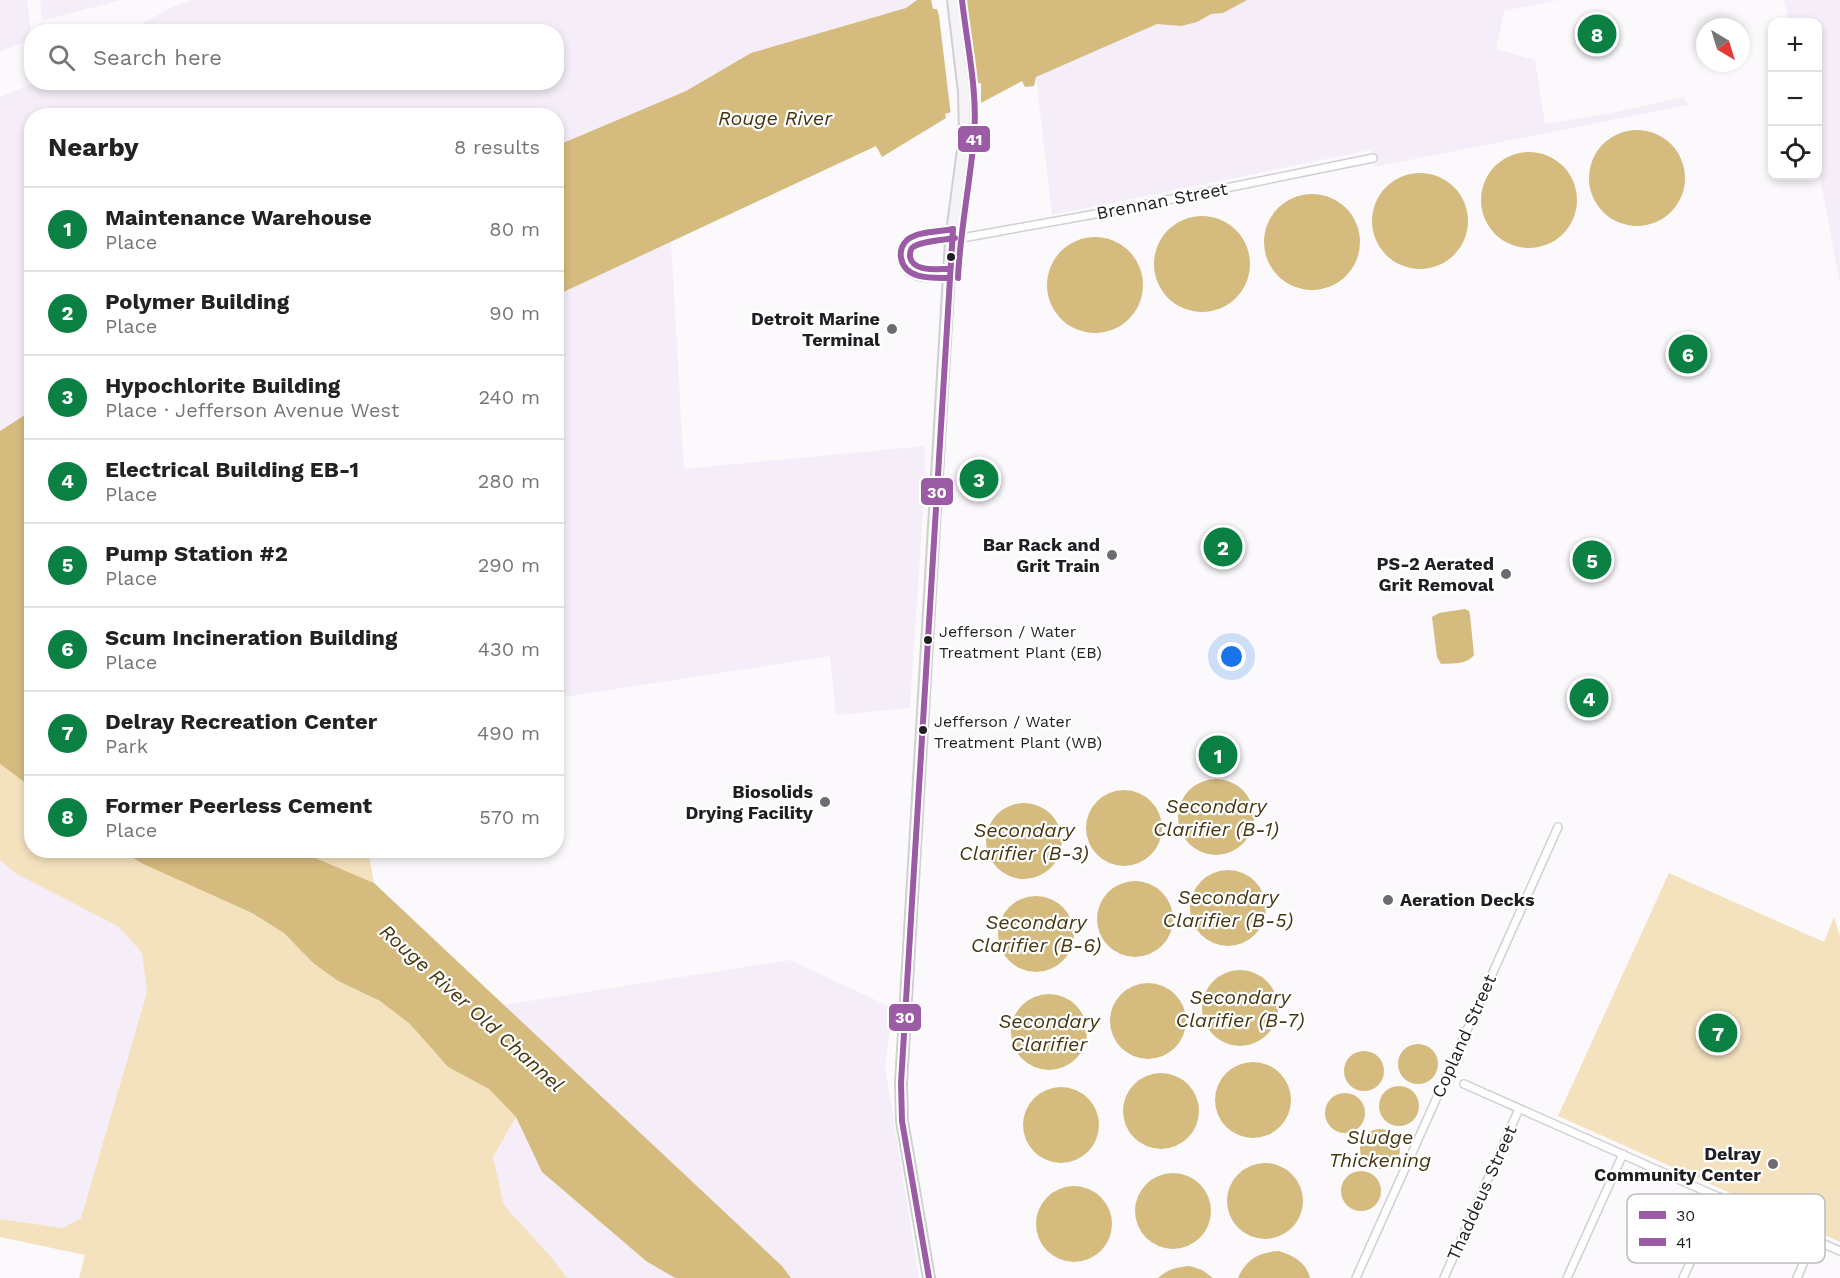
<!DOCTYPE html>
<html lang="en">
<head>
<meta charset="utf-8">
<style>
  :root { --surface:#fff; --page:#f2f2f2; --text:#222; --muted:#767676; --line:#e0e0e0; --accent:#0b8043 }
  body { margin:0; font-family:"Work Sans",sans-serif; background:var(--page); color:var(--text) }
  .controls { position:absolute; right:18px; top:18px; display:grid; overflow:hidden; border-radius:12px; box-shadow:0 3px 9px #0003 }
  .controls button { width:54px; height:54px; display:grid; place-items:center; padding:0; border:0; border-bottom:2px solid var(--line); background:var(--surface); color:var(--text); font:30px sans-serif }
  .compass { position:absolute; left:1696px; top:18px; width:54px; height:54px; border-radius:50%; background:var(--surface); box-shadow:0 3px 9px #0003; rotate:142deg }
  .you { position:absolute; left:1232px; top:657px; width:21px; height:21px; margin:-15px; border:4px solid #fff; border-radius:50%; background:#1a73e8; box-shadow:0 0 0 9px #1a73e833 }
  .badge { display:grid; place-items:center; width:39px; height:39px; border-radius:50%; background:var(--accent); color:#fff; font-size:20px; font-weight:700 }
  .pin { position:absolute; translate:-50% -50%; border:3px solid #fff; box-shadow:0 2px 6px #0006 }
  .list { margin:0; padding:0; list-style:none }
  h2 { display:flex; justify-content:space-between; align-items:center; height:78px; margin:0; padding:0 24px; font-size:26px }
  h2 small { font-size:20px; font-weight:400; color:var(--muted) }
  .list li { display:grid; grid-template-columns:39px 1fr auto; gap:18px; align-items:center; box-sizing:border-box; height:84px; padding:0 24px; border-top:2px solid var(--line) }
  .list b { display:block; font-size:22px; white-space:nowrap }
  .list p { margin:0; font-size:20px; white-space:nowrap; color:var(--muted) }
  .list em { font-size:20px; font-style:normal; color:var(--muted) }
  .icon { flex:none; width:33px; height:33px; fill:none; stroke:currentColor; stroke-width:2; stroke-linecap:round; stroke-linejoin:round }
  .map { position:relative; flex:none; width:1840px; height:1278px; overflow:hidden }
  .search { position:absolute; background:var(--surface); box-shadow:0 3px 9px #0003; left:24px; top:24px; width:540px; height:66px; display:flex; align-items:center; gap:15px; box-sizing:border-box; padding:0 21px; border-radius:24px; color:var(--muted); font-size:22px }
  .panel { position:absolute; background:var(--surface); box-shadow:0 3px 9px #0003; left:24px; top:108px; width:540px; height:750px; border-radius:24px }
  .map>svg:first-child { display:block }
  .built { fill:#f5eef9 }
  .green { fill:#f4e2bf }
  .water { fill:#d6bb7f }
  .pier { fill:#fbf9fc }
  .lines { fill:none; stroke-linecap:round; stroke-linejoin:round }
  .minor-casing { stroke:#d1cfd3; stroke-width:10 }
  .secondary-casing { stroke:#d1cfd3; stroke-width:14 }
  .minor { stroke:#fefeff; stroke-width:7 }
  .secondary { stroke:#f5f3f6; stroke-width:10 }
  .bus-1-casing { stroke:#fff; stroke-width:10 }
  .bus-2-casing { stroke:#fff; stroke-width:10 }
  .bus-1 { stroke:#9b5ba5; stroke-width:6 }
  .bus-2 { stroke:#9b5ba5; stroke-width:6 }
  .bus-dot { fill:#211e23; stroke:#fff; stroke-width:2 }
  .poi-dot { fill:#6d6b6f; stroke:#fff; stroke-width:2 }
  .labels { text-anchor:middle; stroke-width:4.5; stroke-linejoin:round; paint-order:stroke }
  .bus-label { font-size:16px; fill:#211e23; stroke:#fff; text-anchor:start }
  .street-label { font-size:18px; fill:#211e23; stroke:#fff }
  .poi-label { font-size:18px; font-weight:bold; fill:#211e23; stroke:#fff; text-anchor:end }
  .water-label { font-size:20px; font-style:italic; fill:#453610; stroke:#fff }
  .key { fill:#fff; stroke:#bcbcbd; stroke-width:1.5 }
  .key-label { font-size:16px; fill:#211e23 }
  .line-badge { stroke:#fff; stroke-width:2 }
  .badge-label { font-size:16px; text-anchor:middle; font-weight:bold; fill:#fff }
</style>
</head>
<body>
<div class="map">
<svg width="1840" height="1278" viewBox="0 0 1840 1278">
  <rect width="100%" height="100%" fill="#fbf9fc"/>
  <g class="built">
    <polygon points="0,0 27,0 32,40 0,51"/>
    <polygon points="40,0 121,0 42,21"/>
    <polygon points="192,0 917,0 906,8 751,53 686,91 557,146 556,116 32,116 31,411 0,431 0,97 37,82 556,82 556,32 134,31 150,19 168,9"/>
    <polygon points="1247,0 1558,0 1504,11 1496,49 1535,60 1545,124 1616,112 1683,97 1688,105 1374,167 1371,150 1052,215 1036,77 1157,24 1182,26 1197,21 1211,14 1223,13"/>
    <polygon points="1784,0 1840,0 1840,283 1818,168 1818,22 1789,22"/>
    <polygon points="671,242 684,469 925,446 925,482 910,708 836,715 830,656 557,698 557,295"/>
    <polygon points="0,860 15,873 119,927 142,953 147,992 81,1218 63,1228 0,1219"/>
    <polygon points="790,960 893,1008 885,1067 919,1278 791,1278 782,1266 503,1005"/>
    <polygon points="516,1117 542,1172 646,1261 675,1278 567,1278 553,1259 504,1205 493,1157"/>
  </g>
  <g class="green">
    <polygon points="0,764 31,787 32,850 121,851 143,864 252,913 284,933 313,963 338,981 380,1001 410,1024 448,1067 489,1089 516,1117 493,1157 504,1205 553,1259 567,1278 79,1278 85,1255 0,1237 0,1219 63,1228 81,1218 147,992 142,953 119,927 15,873 0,860"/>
    <polygon points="299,851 368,851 374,883"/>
    <polygon points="1669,873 1824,942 1834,917 1840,936 1840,1242 1558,1116"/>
  </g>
  <g class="water">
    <polygon points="917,0 1247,0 1223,13 1211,14 1197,22 1181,26 1157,24 1036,77 1034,86 1025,87 1022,81 981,103 945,114 946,118 882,157 876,146 557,295 556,146 686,91 751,53 906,8"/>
    <circle cx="1637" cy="178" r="48"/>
    <circle cx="1529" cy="200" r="48"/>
    <circle cx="1420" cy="221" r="48"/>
    <circle cx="1312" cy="242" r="48"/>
    <circle cx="1202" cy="264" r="48"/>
    <circle cx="1095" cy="285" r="48"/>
    <polygon points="31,411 31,787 0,764 0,431"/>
    <path d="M1465,609L1469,611L1470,615L1474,655C1466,665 1453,663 1441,664L1437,657L1432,617L1439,613Z"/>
    <circle cx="1216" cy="817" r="38"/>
    <circle cx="1124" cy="828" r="38"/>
    <circle cx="1024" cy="841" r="38"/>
    <polygon points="121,851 299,851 374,883 782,1266 791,1278 675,1278 646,1261 542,1172 516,1117 489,1089 448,1067 410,1024 380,1001 338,981 313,963 284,933 252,913 143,864"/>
    <circle cx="1228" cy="908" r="38"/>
    <circle cx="1135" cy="919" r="38"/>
    <circle cx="1036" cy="934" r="38"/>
    <circle cx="1240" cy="1008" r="38"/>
    <circle cx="1148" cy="1021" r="38"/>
    <circle cx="1049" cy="1032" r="38"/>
    <circle cx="1418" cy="1064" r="20"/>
    <circle cx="1364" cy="1071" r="20"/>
    <circle cx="1253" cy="1100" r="38"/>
    <circle cx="1161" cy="1111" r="38"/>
    <circle cx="1399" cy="1106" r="20"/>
    <circle cx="1061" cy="1125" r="38"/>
    <circle cx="1345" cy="1113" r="20"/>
    <circle cx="1380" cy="1149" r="20"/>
    <circle cx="1265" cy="1201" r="38"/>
    <circle cx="1361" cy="1191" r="20"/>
    <circle cx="1173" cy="1211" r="38"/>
    <circle cx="1074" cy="1224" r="38"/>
    <path d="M1279,1251C1294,1256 1306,1262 1310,1278H1238C1246,1259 1259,1252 1279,1251Z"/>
    <path d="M1190,1266L1202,1270L1213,1278H1158C1168,1269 1177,1267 1190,1266Z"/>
  </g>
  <polygon class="pier" points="931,0 966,0 975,83 981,83 981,103 977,104 977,107 951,116 939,16 937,9 933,9"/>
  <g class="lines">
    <defs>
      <g id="minor">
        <polyline points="951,240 1123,209 1373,158"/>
        <path d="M949,278C931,278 905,281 901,258C900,252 902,245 906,241C917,232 939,232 953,229"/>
        <polyline points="1464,1084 1840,1251"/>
        <polyline points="1356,1278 1558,827"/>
        <polyline points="1444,1278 1519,1109"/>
        <polyline points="1567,1278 1623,1154"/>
        <polyline points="1683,1278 1720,1197"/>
        <polyline points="1797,1278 1814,1239"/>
      </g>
      <polyline id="secondary" points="929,1278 902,1121 901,1083 951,240 965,135 964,92 953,0"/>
    </defs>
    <use href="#minor" class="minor-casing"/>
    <use href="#secondary" class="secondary-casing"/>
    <use href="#minor" class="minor"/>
    <use href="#secondary" class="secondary"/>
    <defs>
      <g id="bus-1">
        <path d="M949,278C932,278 905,280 901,258C900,252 902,245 907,240C918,231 939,232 953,229"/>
        <polyline points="929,1278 902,1121 901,1083 953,229"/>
      </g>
      <g id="bus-2">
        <path d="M949,269C937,269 913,272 910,257C910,254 910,250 912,248C919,241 945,240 955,238"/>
        <path d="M958,278C960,231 970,184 974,137C978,92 967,45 962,0"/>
      </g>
    </defs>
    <use href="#bus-1" class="bus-1-casing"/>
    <use href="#bus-2" class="bus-2-casing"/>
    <use href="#bus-1" class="bus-1"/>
    <use href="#bus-2" class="bus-2"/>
  </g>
  <g class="bus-dot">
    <circle cx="951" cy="257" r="5"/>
    <circle cx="928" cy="640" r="5"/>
    <circle cx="923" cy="730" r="5"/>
  </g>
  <g class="poi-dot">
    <circle cx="892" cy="329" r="6"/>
    <circle cx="1112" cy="555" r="6"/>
    <circle cx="1506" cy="574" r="6"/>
    <circle cx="825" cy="802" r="6"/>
    <circle cx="1388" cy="900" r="6"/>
    <circle cx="1773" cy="1164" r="6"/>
  </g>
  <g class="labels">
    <g class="bus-label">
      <text x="939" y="637">Jefferson / Water<tspan x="939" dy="21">Treatment Plant (EB)</tspan></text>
      <text x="934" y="727">Jefferson / Water<tspan x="934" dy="21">Treatment Plant (WB)</tspan></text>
    </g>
    <g class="street-label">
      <text transform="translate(1162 201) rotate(-11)" y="6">Brennan Street</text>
      <text transform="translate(1464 1036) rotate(-66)" y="6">Copland Street</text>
      <text transform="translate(1482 1193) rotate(-66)" y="6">Thaddeus Street</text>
    </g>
    <g class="poi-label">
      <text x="880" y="325">Detroit Marine<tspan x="880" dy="21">Terminal</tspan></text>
      <text x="1100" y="551">Bar Rack and<tspan x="1100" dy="21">Grit Train</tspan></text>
      <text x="1494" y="570">PS-2 Aerated<tspan x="1494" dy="21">Grit Removal</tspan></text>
      <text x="813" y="798">Biosolids<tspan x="813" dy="21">Drying Facility</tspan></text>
      <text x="1400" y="906" text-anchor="start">Aeration Decks</text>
      <text x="1761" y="1160">Delray<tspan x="1761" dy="21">Community Center</tspan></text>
    </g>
    <g class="water-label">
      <text x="775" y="125">Rouge River</text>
      <text x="1216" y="813">Secondary<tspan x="1216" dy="23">Clarifier (B-1)</tspan></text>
      <text x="1024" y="837">Secondary<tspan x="1024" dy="23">Clarifier (B-3)</tspan></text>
      <text x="1228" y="904">Secondary<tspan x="1228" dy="23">Clarifier (B-5)</tspan></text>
      <text x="1036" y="929">Secondary<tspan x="1036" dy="23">Clarifier (B-6)</tspan></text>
      <text x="1240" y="1004">Secondary<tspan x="1240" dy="23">Clarifier (B-7)</tspan></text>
      <text transform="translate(472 1008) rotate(42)" y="7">Rouge River Old Channel</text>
      <text x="1049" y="1028">Secondary<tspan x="1049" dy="23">Clarifier</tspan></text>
      <text x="1380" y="1144">Sludge<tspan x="1380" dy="23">Thickening</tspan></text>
    </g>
  </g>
  <rect x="1627" y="1194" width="198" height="69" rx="9" class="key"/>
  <rect x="1639" y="1211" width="27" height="8" fill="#9b5ba5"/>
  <rect x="1639" y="1238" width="27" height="8" fill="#9b5ba5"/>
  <g class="key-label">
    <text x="1676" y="1221">30</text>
    <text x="1676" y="1248">41</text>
  </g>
  <g class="line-badge">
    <rect x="957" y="125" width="34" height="28" rx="6" fill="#9b5ba5"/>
    <rect x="920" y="477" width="34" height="29" rx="6" fill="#9b5ba5"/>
    <rect x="888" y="1003" width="34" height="29" rx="6" fill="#9b5ba5"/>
  </g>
  <g class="badge-label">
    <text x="974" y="145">41</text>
    <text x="937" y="498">30</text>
    <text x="905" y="1023">30</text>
  </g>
</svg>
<div class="controls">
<button>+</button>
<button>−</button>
<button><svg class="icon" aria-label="locate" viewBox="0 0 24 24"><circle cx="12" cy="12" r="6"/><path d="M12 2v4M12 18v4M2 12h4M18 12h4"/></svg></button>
</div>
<svg class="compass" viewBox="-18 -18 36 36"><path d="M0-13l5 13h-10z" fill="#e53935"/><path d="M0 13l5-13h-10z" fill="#767676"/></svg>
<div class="you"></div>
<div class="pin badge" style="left:1218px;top:755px">1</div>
<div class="pin badge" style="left:1223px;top:547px">2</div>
<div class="pin badge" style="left:979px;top:479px">3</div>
<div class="pin badge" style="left:1589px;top:698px">4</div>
<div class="pin badge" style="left:1592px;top:560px">5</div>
<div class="pin badge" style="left:1688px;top:354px">6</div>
<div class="pin badge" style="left:1718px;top:1033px">7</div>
<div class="pin badge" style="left:1597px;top:34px">8</div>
<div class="search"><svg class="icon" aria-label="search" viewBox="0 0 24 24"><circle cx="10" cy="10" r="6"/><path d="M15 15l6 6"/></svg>Search here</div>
<section class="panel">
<h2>Nearby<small>8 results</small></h2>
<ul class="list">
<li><span class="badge">1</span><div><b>Maintenance Warehouse</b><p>Place</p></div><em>80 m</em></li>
<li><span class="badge">2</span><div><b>Polymer Building</b><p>Place</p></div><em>90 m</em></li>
<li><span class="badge">3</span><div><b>Hypochlorite Building</b><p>Place · Jefferson Avenue West</p></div><em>240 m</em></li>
<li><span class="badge">4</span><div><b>Electrical Building EB-1</b><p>Place</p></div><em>280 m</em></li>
<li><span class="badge">5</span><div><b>Pump Station #2</b><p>Place</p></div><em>290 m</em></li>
<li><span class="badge">6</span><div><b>Scum Incineration Building</b><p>Place</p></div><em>430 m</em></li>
<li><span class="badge">7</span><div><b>Delray Recreation Center</b><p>Park</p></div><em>490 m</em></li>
<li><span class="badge">8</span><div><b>Former Peerless Cement</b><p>Place</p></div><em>570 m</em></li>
</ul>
</section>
</div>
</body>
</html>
